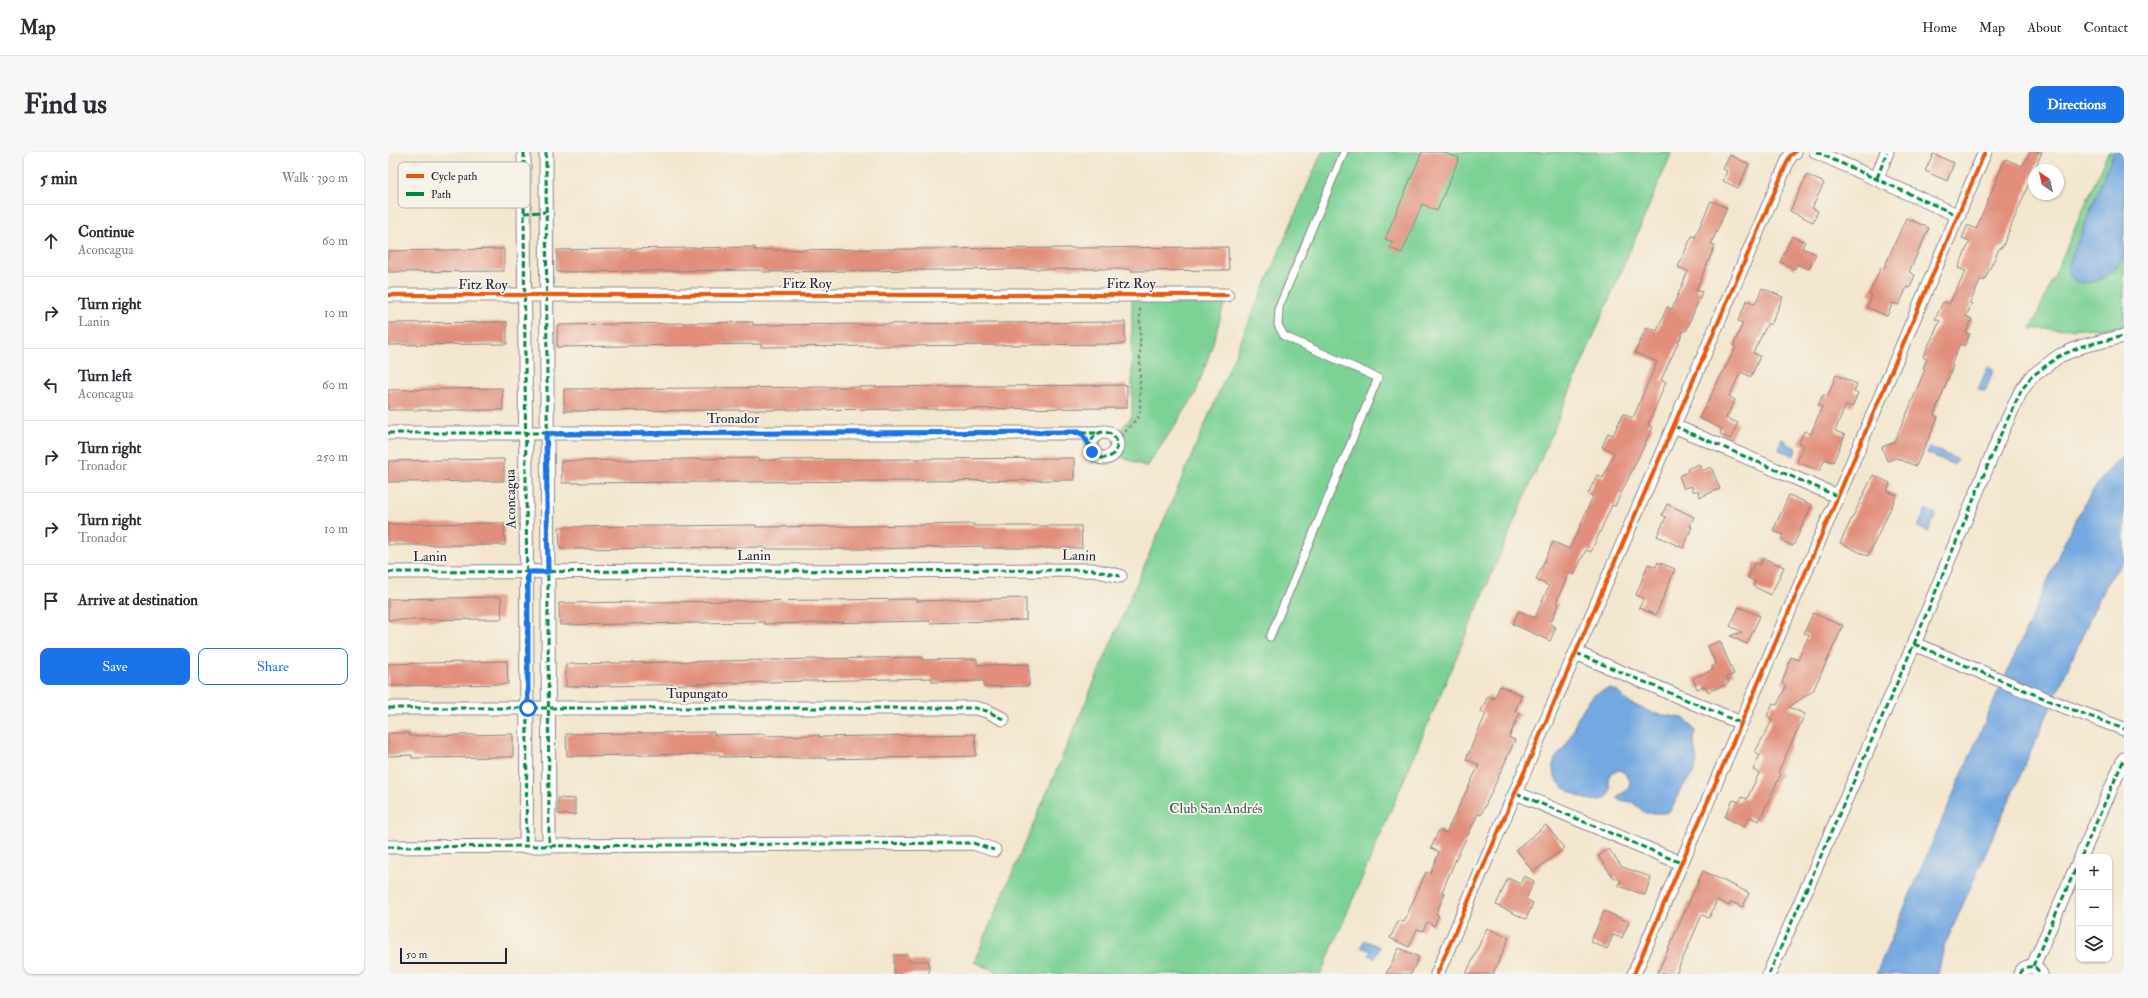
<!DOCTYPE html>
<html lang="en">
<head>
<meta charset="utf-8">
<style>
  :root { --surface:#fff; --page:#f7f7f7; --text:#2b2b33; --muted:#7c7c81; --line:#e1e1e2; --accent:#1a73e8 }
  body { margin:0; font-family:"IM FELL Double Pica",serif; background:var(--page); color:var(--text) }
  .controls { position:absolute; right:12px; bottom:12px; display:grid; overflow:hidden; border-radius:8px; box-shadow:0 1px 3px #0004 }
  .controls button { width:36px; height:36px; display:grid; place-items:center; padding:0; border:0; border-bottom:1px solid var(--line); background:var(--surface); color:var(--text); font:20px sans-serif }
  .compass { position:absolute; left:1640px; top:12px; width:36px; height:36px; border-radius:50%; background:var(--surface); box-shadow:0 1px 3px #0004; rotate:326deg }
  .scale { position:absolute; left:12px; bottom:10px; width:107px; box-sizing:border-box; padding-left:4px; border:2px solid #22223b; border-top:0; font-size:11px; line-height:14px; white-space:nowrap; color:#22223b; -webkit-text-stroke:3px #f7f3e8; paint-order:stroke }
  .stop { position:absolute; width:12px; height:12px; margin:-9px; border:3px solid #1a73e8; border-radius:50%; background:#fff }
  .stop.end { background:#1a73e8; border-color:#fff; box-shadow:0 1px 4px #0008 }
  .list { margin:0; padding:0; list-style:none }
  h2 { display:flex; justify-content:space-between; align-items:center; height:52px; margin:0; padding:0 16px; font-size:17px }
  h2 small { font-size:13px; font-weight:400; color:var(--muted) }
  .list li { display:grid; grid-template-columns:26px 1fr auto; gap:12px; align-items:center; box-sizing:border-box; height:72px; padding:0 16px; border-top:1px solid var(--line) }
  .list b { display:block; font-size:15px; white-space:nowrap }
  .list p { margin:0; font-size:13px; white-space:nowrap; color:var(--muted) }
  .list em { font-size:13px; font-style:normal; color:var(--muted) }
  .actions { display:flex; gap:8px; padding:12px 16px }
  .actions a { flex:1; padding:9px 0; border:1px solid var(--accent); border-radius:8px; text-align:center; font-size:14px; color:var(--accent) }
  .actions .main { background:var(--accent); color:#fff }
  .icon { flex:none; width:22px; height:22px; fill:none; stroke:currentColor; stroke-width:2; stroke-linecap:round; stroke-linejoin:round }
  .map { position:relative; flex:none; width:1736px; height:822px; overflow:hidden; border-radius:8px }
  header { display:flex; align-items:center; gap:24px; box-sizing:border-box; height:56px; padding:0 20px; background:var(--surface); border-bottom:1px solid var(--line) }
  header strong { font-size:19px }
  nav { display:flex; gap:22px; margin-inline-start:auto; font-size:14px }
  .intro { display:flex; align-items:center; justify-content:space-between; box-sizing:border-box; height:96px; padding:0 24px }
  h1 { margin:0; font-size:28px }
  .button { padding:10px 18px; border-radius:8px; background:var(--accent); color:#fff; font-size:14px; font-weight:700 }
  main { display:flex; gap:24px; padding:0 24px }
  aside { flex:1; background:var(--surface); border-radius:8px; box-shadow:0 1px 3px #0004 }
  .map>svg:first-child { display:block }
  .green { fill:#7bd195; stroke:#4e7a68 }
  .water { fill:#73a8e0; stroke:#4a658e }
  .building { fill:#e18f7c }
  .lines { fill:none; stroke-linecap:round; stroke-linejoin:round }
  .service-casing { stroke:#8a8484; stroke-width:9 }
  .minor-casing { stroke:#8a8484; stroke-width:15 }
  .path { stroke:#8a8484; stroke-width:2.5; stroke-dasharray:3 3; stroke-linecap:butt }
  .service { stroke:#fff; stroke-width:7 }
  .minor { stroke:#fff; stroke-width:13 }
  .quiet { stroke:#00873e; stroke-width:3; stroke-dasharray:6 3; stroke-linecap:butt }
  .cycleway-casing { stroke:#f7f3e8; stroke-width:6 }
  .cycleway { stroke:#e8590c; stroke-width:4 }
  .route { stroke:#1a73e8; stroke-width:5 }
  .labels { text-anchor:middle; stroke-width:3.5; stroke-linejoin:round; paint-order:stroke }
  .street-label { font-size:14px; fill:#22223b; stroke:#f7f3e8 }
  .park-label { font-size:14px; fill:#3d5756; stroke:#f7f3e8 }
  .key { fill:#f7f3e8; stroke:#b7b4b4; stroke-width:1 }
  .key-label { font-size:11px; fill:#22223b }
</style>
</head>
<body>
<header>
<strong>Map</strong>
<nav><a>Home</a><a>Map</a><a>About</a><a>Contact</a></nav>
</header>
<div class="intro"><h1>Find us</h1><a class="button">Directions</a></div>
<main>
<aside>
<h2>5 min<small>Walk · 390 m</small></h2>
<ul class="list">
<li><svg class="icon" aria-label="ahead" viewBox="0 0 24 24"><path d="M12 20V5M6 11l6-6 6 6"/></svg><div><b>Continue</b><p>Aconcagua</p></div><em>60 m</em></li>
<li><svg class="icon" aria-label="right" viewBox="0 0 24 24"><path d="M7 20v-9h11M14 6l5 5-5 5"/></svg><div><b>Turn right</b><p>Lanin</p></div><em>10 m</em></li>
<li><svg class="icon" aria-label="left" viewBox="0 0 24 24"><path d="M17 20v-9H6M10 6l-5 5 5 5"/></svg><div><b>Turn left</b><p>Aconcagua</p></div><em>60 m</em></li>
<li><svg class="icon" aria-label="right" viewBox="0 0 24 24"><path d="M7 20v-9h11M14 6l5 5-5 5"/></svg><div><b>Turn right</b><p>Tronador</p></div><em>250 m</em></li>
<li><svg class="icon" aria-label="right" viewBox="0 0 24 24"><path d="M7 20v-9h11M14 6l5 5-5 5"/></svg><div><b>Turn right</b><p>Tronador</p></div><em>10 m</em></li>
<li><svg class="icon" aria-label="arrive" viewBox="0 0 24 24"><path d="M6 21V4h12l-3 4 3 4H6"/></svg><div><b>Arrive at destination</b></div></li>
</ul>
<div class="actions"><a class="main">Save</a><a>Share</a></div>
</aside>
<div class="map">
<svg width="1736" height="822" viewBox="0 0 1736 822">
  <rect width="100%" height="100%" fill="#f7f3e8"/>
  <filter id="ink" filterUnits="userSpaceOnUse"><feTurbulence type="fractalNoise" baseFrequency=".025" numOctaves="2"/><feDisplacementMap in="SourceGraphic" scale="8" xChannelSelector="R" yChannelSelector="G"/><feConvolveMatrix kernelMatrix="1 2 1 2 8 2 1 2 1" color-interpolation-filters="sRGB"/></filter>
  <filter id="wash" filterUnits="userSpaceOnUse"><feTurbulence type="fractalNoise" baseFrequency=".012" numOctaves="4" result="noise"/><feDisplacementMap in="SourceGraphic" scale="16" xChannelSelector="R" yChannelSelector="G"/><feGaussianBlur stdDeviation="0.9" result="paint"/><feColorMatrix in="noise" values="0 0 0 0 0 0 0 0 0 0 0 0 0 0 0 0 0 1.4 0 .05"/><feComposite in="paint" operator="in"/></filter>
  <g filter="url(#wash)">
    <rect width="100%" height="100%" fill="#f3e6ce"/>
    <g class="green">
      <polygon points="934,0 1284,0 933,822 614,822 586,810"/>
      <polygon points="1720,0 1736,0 1736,176 1643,177"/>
      <polygon points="744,142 839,143 824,194 807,243 759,315 726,302 729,293 727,285 744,264"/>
    </g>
    <g class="water">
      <path d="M1726,0H1736C1736,25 1736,49 1736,74C1736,82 1736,93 1736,101C1729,129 1679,145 1680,114Z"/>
      <polygon points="1600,215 1606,217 1597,240 1590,237"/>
      <polygon points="1393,287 1398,289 1398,291 1409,296 1406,304 1391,298"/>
      <polygon points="1541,295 1569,307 1566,313 1539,301"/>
      <path d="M1736,304V409L1721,428L1711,446L1556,795L1550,822H1488C1539,703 1590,583 1644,465C1666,416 1693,337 1736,304Z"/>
      <polygon points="1538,357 1548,362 1540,380 1530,375"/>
      <path d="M1222,537L1229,539L1240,550L1264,561L1295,566L1303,572L1307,580L1306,593L1309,609L1307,619L1291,640L1287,651L1282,659L1277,661H1257L1244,650L1231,648L1229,645C1231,641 1236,642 1239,638C1246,630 1239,621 1231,618L1224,620L1220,626C1220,630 1223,634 1222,637C1221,663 1161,640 1165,613C1166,605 1172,602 1176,596C1182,588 1185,577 1189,568C1197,553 1204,539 1222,537Z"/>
      <polygon points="976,788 992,795 987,806 981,803 983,799 973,795"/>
    </g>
    <g id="blocks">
      <g class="building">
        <polygon points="1034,0 1055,0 1071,6 1049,59 1034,52 1014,101 1002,96 1005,90 997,87"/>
        <polygon points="1642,0 1654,0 1614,96 1612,95 1596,129 1593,127 1582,151 1584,152 1578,164 1584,167 1578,181 1582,182 1576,194 1572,192 1563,213 1565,214 1546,263 1550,265 1544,279 1528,314 1508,306 1499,309 1494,295 1506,290 1520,259 1537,217 1535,216 1539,207 1535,205 1552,169 1547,167 1555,150 1561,152 1578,119 1570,116 1582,89 1574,86 1580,73 1588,77 1617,7 1634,14"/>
        <polygon points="1545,2 1566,11 1559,29 1537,19"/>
        <polygon points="1342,3 1361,12 1350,36 1335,29 1339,19 1335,17"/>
        <polygon points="1419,23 1436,31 1424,56 1430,59 1425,70 1402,59"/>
        <polygon points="1323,49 1339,56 1323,92 1327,94 1308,138 1314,140 1298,179 1296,178 1273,228 1278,230 1260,273 1265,275 1227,354 1224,353 1203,400 1198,398 1186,423 1181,421 1168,450 1171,452 1162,472 1168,475 1162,489 1125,472 1131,459 1147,466 1161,434 1148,428 1165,390 1182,397 1205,344 1200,342 1209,323 1215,326 1226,300 1214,295 1220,281 1225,283 1235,262 1245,266 1269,210 1247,201 1259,175 1269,179 1279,155 1284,157 1300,119 1290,115 1304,84 1307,85"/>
        <polygon points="1518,66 1541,76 1521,120 1527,123 1522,136 1519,135 1511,153 1505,151 1499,164 1479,155 1484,143 1481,142 1493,115 1496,116"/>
        <polygon points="1404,84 1417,89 1414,96 1428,102 1421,117 1409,112 1407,117 1392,110"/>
        <polygon points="366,95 366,98 840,95 841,118 743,119 743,117 635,117 374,120 374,118 169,120 169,98"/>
        <polygon points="116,97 116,119 0,120 0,99"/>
        <polygon points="1374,136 1395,145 1383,173 1380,171 1365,201 1372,204 1363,225 1353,220 1341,244 1347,248 1338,266 1350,271 1342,287 1332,282 1334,277 1311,266 1348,195 1345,194 1355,171 1350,169 1359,148 1367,152"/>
        <polygon points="119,170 119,192 0,193 0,171"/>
        <polygon points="365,170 365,173 737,170 737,192 373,195 373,192 169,195 169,173"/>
        <polygon points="1448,223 1469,232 1466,240 1470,241 1464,255 1458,253 1447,279 1457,283 1445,310 1437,307 1431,319 1409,310 1416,293 1411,291 1416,279 1423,282 1434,254 1430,253 1435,243 1440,244"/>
        <polygon points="739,233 739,256 176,259 176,237"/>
        <polygon points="114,236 115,258 0,258 0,238"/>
        <polygon points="370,306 370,308 686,306 686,328 174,331 173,309"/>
        <polygon points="116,307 116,329 0,330 0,309"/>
        <polygon points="1311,312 1314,319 1323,315 1332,337 1312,345 1310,339 1305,339 1303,334 1296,337 1291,324 1300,320 1299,317"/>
        <polygon points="1485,323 1502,331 1499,339 1509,343 1480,404 1452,391"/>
        <polygon points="1401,343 1424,353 1405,394 1393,388 1395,383 1385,379"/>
        <polygon points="1279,352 1306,365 1302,374 1304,375 1295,396 1269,384 1278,365 1274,363"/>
        <polygon points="116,371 117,393 0,393 0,372"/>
        <polygon points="586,372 586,374 693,374 694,396 595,396 595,394 484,397 376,397 376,395 172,397 171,375 368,373 368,375 473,374"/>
        <polygon points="1375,406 1396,415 1383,443 1365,434 1367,429 1360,426 1367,410 1372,413"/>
        <polygon points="1270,410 1287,417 1268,463 1251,456 1256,446 1248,443 1260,412 1268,415"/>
        <polygon points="113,445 114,467 0,468 0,447"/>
        <polygon points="638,446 638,468 542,471 542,469 376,472 376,470 172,473 171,451 529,447 529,449"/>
        <polygon points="1351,455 1372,464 1359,492 1342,484 1354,480 1342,474"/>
        <polygon points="1425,461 1455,474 1425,539 1401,555 1417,562 1390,620 1393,622 1371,669 1361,665 1356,675 1337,665 1345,648 1351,650 1354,645 1359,647 1371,621 1365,618 1372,603 1367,600 1385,567 1381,568 1383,566 1379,564 1385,551 1389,553 1398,534 1394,531 1403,505 1410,508 1421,483 1416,481"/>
        <polygon points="1332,489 1346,522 1339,525 1341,531 1320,540 1317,534 1309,537 1305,526 1325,518 1324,514 1328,513 1320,494"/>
        <polygon points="535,505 535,508 589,507 589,513 641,512 641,534 596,535 596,529 544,530 544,526 178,535 178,512"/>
        <polygon points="119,509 120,532 0,534 0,512"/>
        <polygon points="1112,534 1134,543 1127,559 1132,561 1121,585 1127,588 1093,663 1090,662 1068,707 1054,740 1057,741 1048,762 1051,763 1046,774 1039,770 1035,779 1029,777 1021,795 1002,786 1011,768 1016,770 1038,720 1042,722 1051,700 1043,696 1051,678 1058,681 1091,613 1078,607 1098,562 1093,559 1100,544 1106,547"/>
        <polygon points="326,580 326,583 377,582 377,584 431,583 431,585 587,582 588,604 438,607 438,606 387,606 386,604 332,605 332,602 179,604 178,582"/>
        <polygon points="0,581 21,581 21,584 125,582 125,605 24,606 24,603 0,604"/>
        <polygon points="170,646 187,647 187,663 170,662"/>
        <polygon points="1158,673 1176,696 1145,720 1128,697"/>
        <polygon points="1221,697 1234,715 1263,725 1257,743 1231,734 1233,728 1225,725 1210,704"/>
        <polygon points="1315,719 1361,741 1355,755 1343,750 1341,754 1329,748 1321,766 1314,763 1288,822 1269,822"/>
        <polygon points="1136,724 1146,729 1138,747 1145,751 1138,767 1108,753 1120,726 1132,732"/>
        <polygon points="1216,759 1241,770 1234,786 1225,783 1219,797 1203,790"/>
        <polygon points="1099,776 1121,786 1105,822 1078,822"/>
        <polygon points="1011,796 1031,805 1023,822 998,822"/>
        <polygon points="506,803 520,803 520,809 541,809 541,822 506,822"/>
      </g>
    </g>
  </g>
  <g filter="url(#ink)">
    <use href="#blocks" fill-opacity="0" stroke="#8a8484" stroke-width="1"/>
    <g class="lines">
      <defs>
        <polyline id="service" points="882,485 990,226 896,184 890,173 891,155 956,0"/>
        <g id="minor">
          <path d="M136,0C136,231 141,463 138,694"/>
          <polyline points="158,0 161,694"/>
          <polyline points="1428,0 1571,64"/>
          <polyline points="1489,26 1499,0"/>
          <polyline points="0,143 839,143"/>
          <polyline points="1286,274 1449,344"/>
          <circle cx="716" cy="293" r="13"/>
          <polyline points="0,281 711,281"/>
          <polyline points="0,420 705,418 732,424"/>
          <polyline points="1526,492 1672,553 1736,577"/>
          <polyline points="1188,501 1353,571"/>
          <polyline points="0,556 587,556 599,559 615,567"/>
          <polyline points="1128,641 1293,711"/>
          <polyline points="0,695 585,691 606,698"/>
          <polyline points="1693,705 1736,607"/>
          <polyline points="1645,814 1691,709"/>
          <polyline points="1049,822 1402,4 1407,0"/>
          <polyline points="1246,822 1597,0"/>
          <polyline points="1381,822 1526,492 1611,286 1633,239 1643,225 1671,204 1695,194 1736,184"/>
          <path d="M1632,822C1635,815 1641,813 1648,816L1653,822"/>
        </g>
      </defs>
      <use href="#service" class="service-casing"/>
      <use href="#minor" class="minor-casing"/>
      <polyline class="path" points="729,289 751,264 752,259 752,156"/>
      <use href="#service" class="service"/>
      <use href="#minor" class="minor"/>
      <g class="quiet">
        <path d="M136,0C136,231 141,463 138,694"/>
        <polyline points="158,0 161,694"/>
        <polyline points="1428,0 1571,64"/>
        <polyline points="1489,26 1499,0"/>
        <polyline points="136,61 157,60"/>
        <polyline points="1286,274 1449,344"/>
        <circle cx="716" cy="293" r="13"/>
        <polyline points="0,281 711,281"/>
        <polyline points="0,420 705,418 732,424"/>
        <polyline points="1526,492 1672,553 1736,577"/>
        <polyline points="1188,501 1353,571"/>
        <polyline points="0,556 587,556 599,559 615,567"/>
        <polyline points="1128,641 1293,711"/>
        <polyline points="0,695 585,691 606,698"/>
        <polyline points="1693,705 1736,607"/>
        <polyline points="1645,814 1691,709"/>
        <polyline points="1381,822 1526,492 1611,286 1633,239 1643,225 1671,204 1695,194 1736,184"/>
        <path d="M1632,822C1635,815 1641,813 1648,816L1653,822"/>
      </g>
      <defs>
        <g id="cycleway">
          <polyline points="0,143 839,143"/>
          <polyline points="1049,822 1402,4 1407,0"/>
          <polyline points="1246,822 1597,0"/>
        </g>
      </defs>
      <use href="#cycleway" class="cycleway-casing"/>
      <use href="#cycleway" class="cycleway"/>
    </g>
  </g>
  <g class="lines" filter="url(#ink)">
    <polyline class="route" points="140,556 140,420 160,420 158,282 691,280 698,287 704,300"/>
  </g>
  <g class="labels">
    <g class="street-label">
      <text x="419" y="136">Fitz Roy</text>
      <text x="743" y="136">Fitz Roy</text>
      <text x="95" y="137">Fitz Roy</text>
      <text x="345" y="271">Tronador</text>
      <text transform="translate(122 347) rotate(-91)" y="5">Aconcagua</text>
      <text x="366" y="408">Lanin</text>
      <text transform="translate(691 403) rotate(2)" y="5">Lanin</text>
      <text x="42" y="409">Lanin</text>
      <text x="309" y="546">Tupungato</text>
    </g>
    <g class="park-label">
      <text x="828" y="661">Club San Andrés</text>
    </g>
  </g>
  <rect x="10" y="10" width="132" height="46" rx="6" class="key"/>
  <rect x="18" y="22" width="18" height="4" fill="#e8590c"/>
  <rect x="18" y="40" width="18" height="4" fill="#00873e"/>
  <g class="key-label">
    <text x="43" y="28">Cycle path</text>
    <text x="43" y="46">Path</text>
  </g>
</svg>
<div class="controls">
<button>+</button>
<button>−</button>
<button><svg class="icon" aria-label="layers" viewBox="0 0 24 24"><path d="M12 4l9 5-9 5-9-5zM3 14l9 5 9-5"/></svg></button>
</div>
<svg class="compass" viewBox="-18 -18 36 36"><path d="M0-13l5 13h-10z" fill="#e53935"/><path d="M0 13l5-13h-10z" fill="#7c7c81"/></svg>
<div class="scale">50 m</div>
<div class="stop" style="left:140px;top:556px"></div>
<div class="stop end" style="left:704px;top:300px"></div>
</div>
</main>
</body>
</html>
